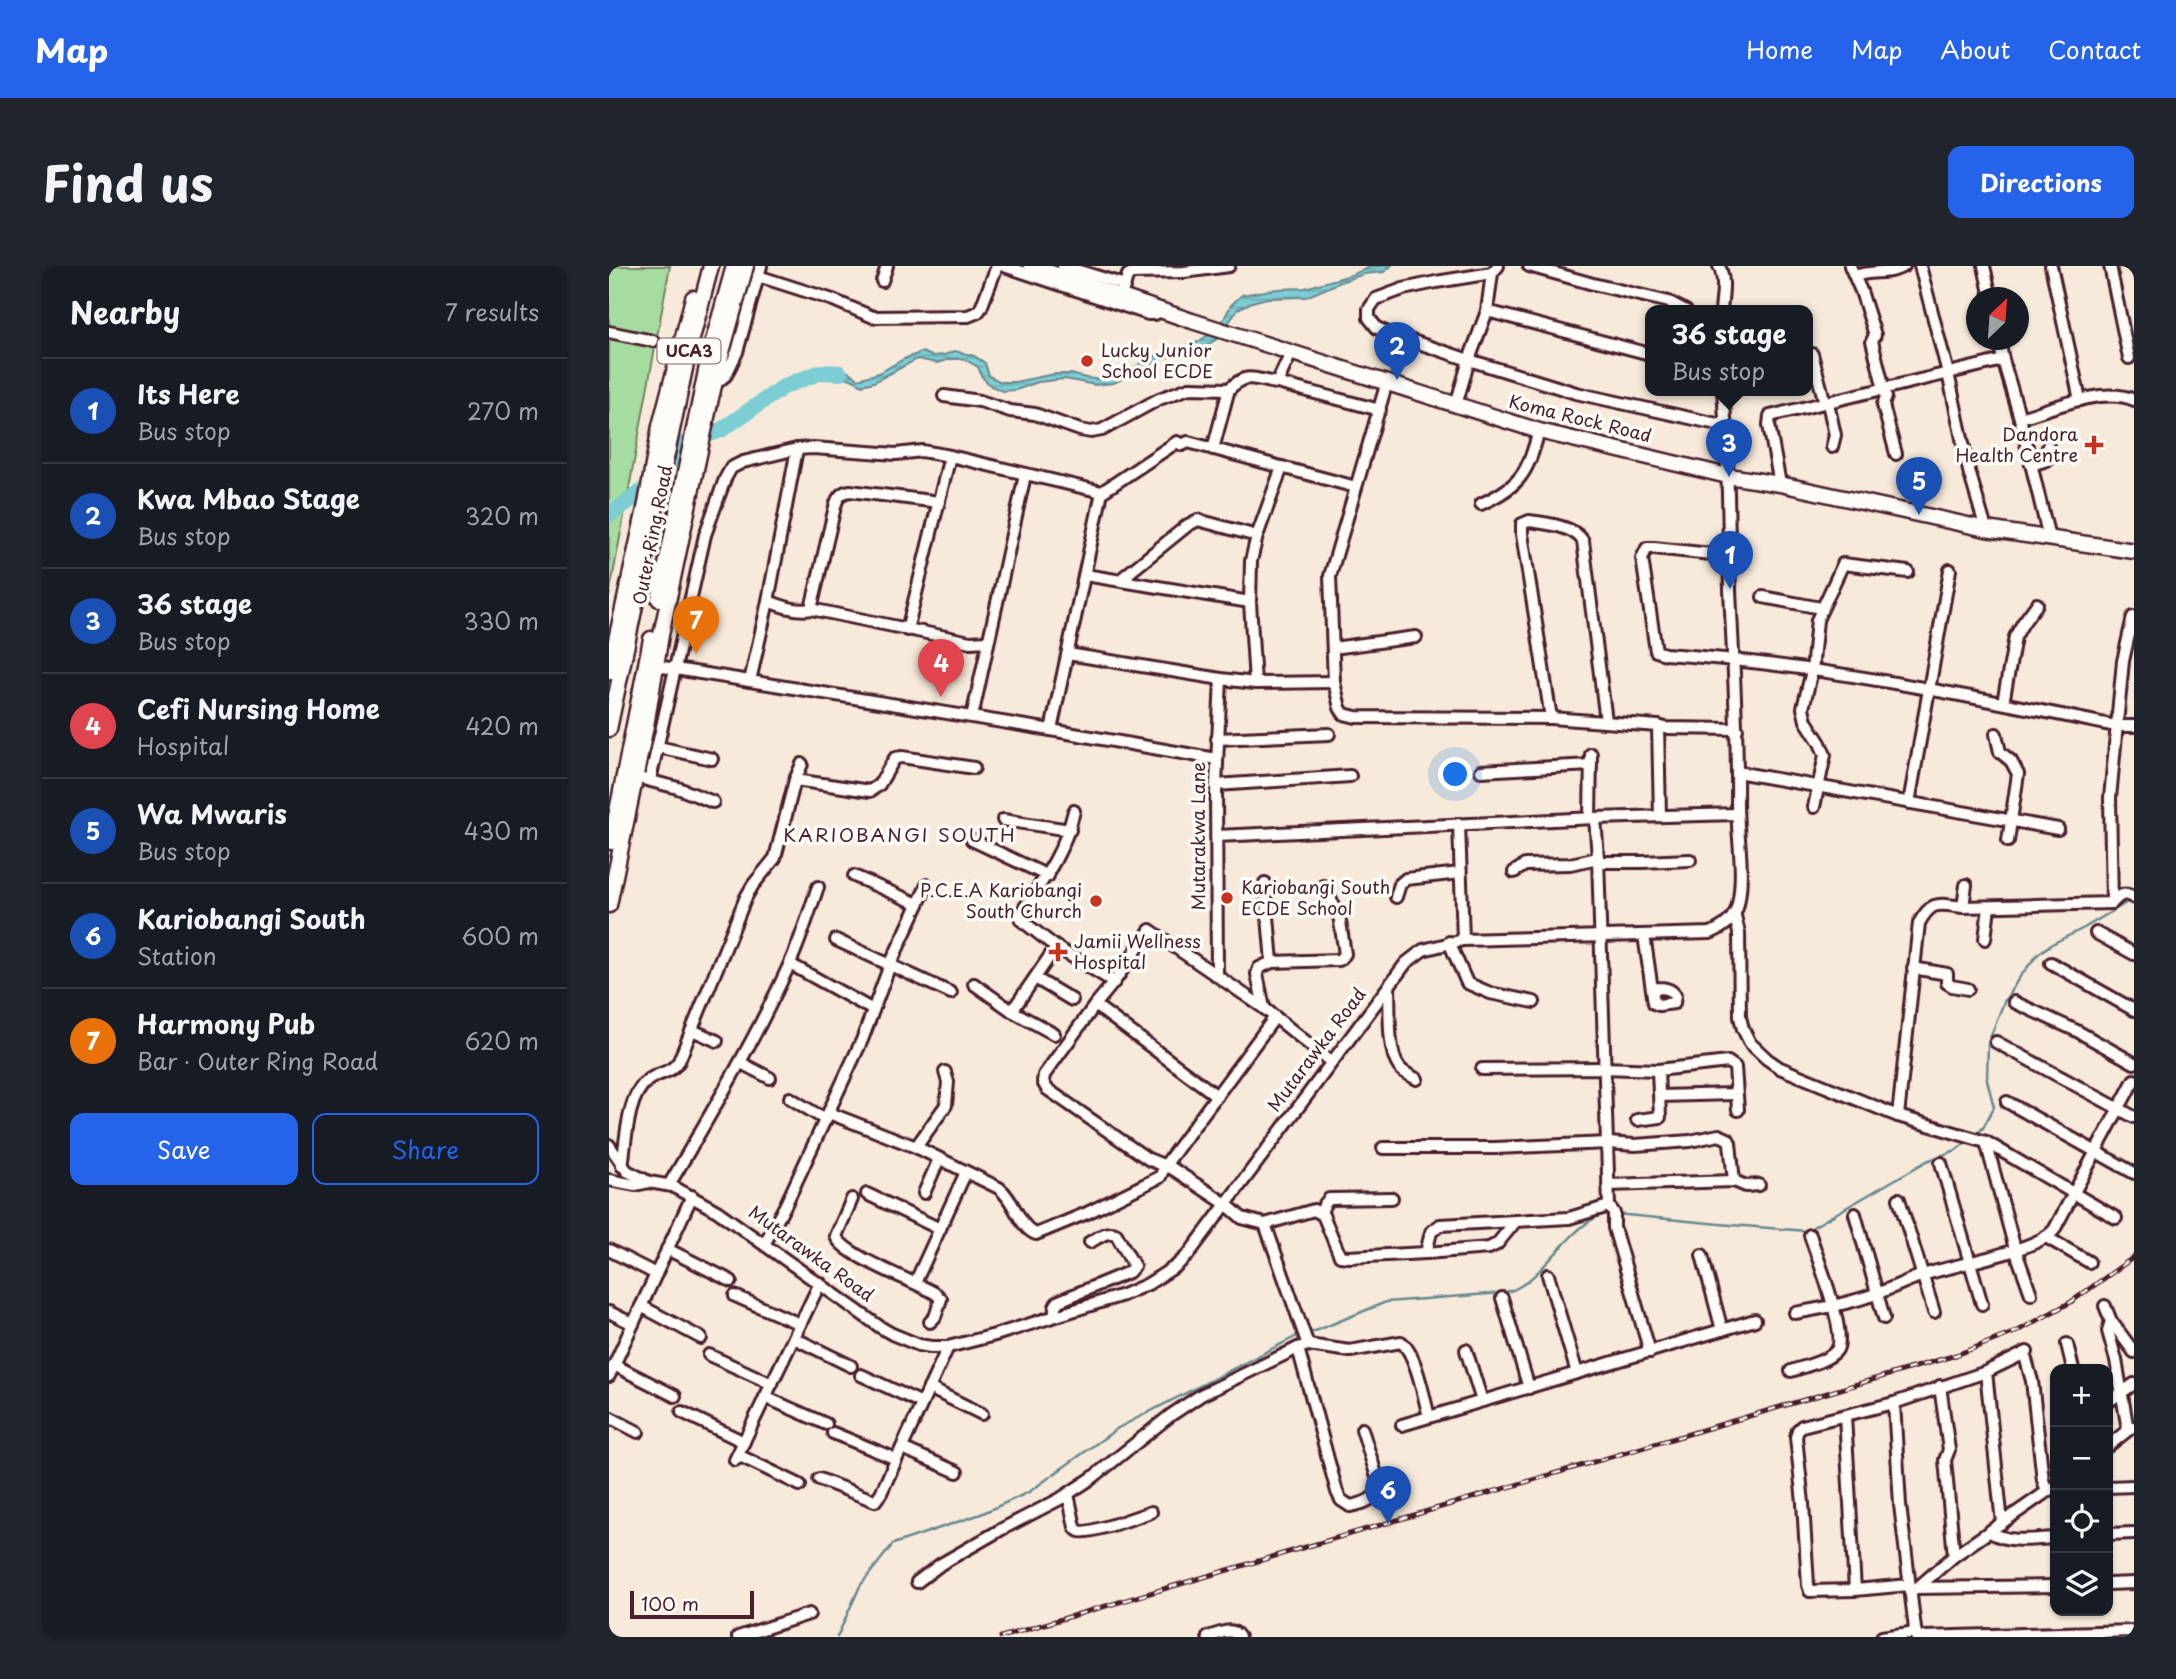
<!DOCTYPE html>
<html lang="en">
<head>
<meta charset="utf-8">
<style>
  :root { --surface:#171b24; --page:#20242c; --text:#f1f3f6; --muted:#9ea1a6; --line:#363941; --accent:#2563eb }
  body { margin:0; font-family:"Playpen Sans",sans-serif; background:var(--page); color:var(--text) }
  .controls { position:absolute; right:21px; bottom:21px; display:grid; overflow:hidden; border-radius:14px; box-shadow:0 2px 5px #0004 }
  .controls button { width:63px; height:63px; display:grid; place-items:center; padding:0; border:0; border-bottom:2px solid var(--line); background:var(--surface); color:var(--text); font:35px sans-serif }
  .compass { position:absolute; left:1357px; top:21px; width:63px; height:63px; border-radius:50%; background:var(--surface); box-shadow:0 2px 5px #0004; rotate:25deg }
  .scale { position:absolute; left:21px; bottom:18px; width:124px; box-sizing:border-box; padding-left:7px; border:4px solid #4a1f2b; border-top:0; font-size:19px; line-height:24px; white-space:nowrap; color:#4a1f2b; -webkit-text-stroke:5px #fdfcf7; paint-order:stroke }
  .you { position:absolute; left:847px; top:509px; width:24px; height:24px; margin:-18px; border:5px solid #fff; border-radius:50%; background:#1a73e8; box-shadow:0 0 0 10px #1a73e833 }
  .badge { display:grid; place-items:center; width:46px; height:46px; border-radius:50%; background:var(--accent); color:#fff; font-size:23px; font-weight:700 }
  .pin { position:absolute; translate:-50% -58px; filter:drop-shadow(0 2px 4px #0008) }
  .pin::after { content:''; position:absolute; top:37px; width:24px; height:21px; background:inherit; clip-path:polygon(0 0,100% 0,50% 100%) }
  .popup { position:absolute; left:1036px; top:39px; width:168px; height:91px; box-sizing:border-box; display:grid; place-content:center; border-radius:14px; background:var(--surface); filter:drop-shadow(0 2px 5px #0005); font-size:23px; white-space:nowrap; color:var(--muted) }
  .popup b { font-size:26px; color:var(--text) }
  .popup::after { content:''; position:absolute; left:50%; top:100%; margin-left:-14px; border:14px solid transparent; border-top-color:var(--surface) }
  .list { margin:0; padding:0; list-style:none }
  h2 { display:flex; justify-content:space-between; align-items:center; height:91px; margin:0; padding:0 28px; font-size:30px }
  h2 small { font-size:23px; font-weight:400; color:var(--muted) }
  .list li { display:grid; grid-template-columns:46px 1fr auto; gap:21px; align-items:center; box-sizing:border-box; height:105px; padding:0 28px; border-top:2px solid var(--line) }
  .list b { display:block; font-size:26px; white-space:nowrap }
  .list p { margin:0; font-size:23px; white-space:nowrap; color:var(--muted) }
  .list em { font-size:23px; font-style:normal; color:var(--muted) }
  .actions { display:flex; gap:14px; padding:21px 28px }
  .actions a { flex:1; padding:16px 0; border:2px solid var(--accent); border-radius:14px; text-align:center; font-size:24px; color:var(--accent) }
  .actions .main { background:var(--accent); color:#fff }
  .icon { flex:none; width:38px; height:38px; fill:none; stroke:currentColor; stroke-width:2; stroke-linecap:round; stroke-linejoin:round }
  .map { position:relative; flex:none; width:1525px; height:1371px; overflow:hidden; border-radius:14px }
  header { display:flex; align-items:center; gap:42px; box-sizing:border-box; height:98px; padding:0 35px; background:var(--accent); color:#fff }
  header strong { font-size:33px }
  nav { display:flex; gap:38px; margin-inline-start:auto; font-size:24px }
  .intro { display:flex; align-items:center; justify-content:space-between; box-sizing:border-box; height:168px; padding:0 42px }
  h1 { margin:0; font-size:49px }
  .button { padding:18px 32px; border-radius:14px; background:var(--accent); color:#fff; font-size:24px; font-weight:700 }
  main { display:flex; gap:42px; padding:0 42px }
  aside { flex:1; background:var(--surface); border-radius:14px; box-shadow:0 2px 5px #0004 }
  .map>svg:first-child { display:block }
  .green { fill:#a5dc9f; stroke:#787e65; stroke-width:2 }
  .water { fill:url(#water-rules); stroke:#688890; stroke-width:2 }
  .lines { fill:none; stroke-linecap:round; stroke-linejoin:round }
  .stream { stroke:#688890; stroke-width:2.5 }
  .river { stroke:#7cced4; stroke-width:16 }
  .minor-casing { stroke:#4a1f2b; stroke-width:16 }
  .major-casing { stroke:#4a1f2b; stroke-width:19 }
  .minor { stroke:#fdfcf7; stroke-width:10 }
  .major { stroke:#fdfcf7; stroke-width:14 }
  .rail-casing { stroke:#4a1f2b; stroke-width:5 }
  .rail { stroke:#fdfcf7; stroke-width:2.5; stroke-dasharray:8; stroke-linecap:butt }
  .poi-dot { fill:#c8321e; stroke:#fdfcf7; stroke-width:2.5 }
  .labels { text-anchor:middle; stroke-width:7; stroke-linejoin:round; paint-order:stroke }
  .shield { fill:#fdfcf7; stroke:#806168; stroke-width:2 }
  .shield-label { font-size:16px; font-weight:bold; fill:#4a1f2b }
  .poi-label { font-size:18px; fill:#4a1f2b; stroke:#fdfcf7; text-anchor:start }
  .street-label { font-size:18px; fill:#4a1f2b; stroke:#fdfcf7 }
  .neighbourhood-label { font-size:19px; letter-spacing:2px; fill:#4a1f2b; stroke:#fdfcf7 }
</style>
</head>
<body>
<header>
<strong>Map</strong>
<nav><a>Home</a><a>Map</a><a>About</a><a>Contact</a></nav>
</header>
<div class="intro"><h1>Find us</h1><a class="button">Directions</a></div>
<main>
<aside>
<h2>Nearby<small>7 results</small></h2>
<ul class="list">
<li><span class="badge" style="background:#1a4fb4">1</span><div><b>Its Here</b><p>Bus stop</p></div><em>270 m</em></li>
<li><span class="badge" style="background:#1a4fb4">2</span><div><b>Kwa Mbao Stage</b><p>Bus stop</p></div><em>320 m</em></li>
<li><span class="badge" style="background:#1a4fb4">3</span><div><b>36 stage</b><p>Bus stop</p></div><em>330 m</em></li>
<li><span class="badge" style="background:#e0444e">4</span><div><b>Cefi Nursing Home</b><p>Hospital</p></div><em>420 m</em></li>
<li><span class="badge" style="background:#1a4fb4">5</span><div><b>Wa Mwaris</b><p>Bus stop</p></div><em>430 m</em></li>
<li><span class="badge" style="background:#1a4fb4">6</span><div><b>Kariobangi South</b><p>Station</p></div><em>600 m</em></li>
<li><span class="badge" style="background:#e8710a">7</span><div><b>Harmony Pub</b><p>Bar · Outer Ring Road</p></div><em>620 m</em></li>
</ul>
<div class="actions"><a class="main">Save</a><a>Share</a></div>
</aside>
<div class="map">
<svg width="1525" height="1371" viewBox="0 0 1525 1371">
  <defs>
    <pattern id="water-rules" width="6" height="5" patternUnits="userSpaceOnUse" patternTransform="scale(1.75)"><rect width="6" height="5" fill="#7cced4"/><path d="M0 2.5h6" fill="none" stroke="#6db0b6"/></pattern>
  </defs>
  <rect width="100%" height="100%" fill="#f7eada"/>
  <filter id="ink" filterUnits="userSpaceOnUse"><feTurbulence type="fractalNoise" baseFrequency=".0143" numOctaves="2"/><feDisplacementMap in="SourceGraphic" scale="14" xChannelSelector="R" yChannelSelector="G"/><feConvolveMatrix kernelMatrix="1 2 1 2 8 2 1 2 1" color-interpolation-filters="sRGB"/></filter>
  <g filter="url(#ink)">
    <polygon class="green" points="0,0 61,0 0,331"/>
    <path class="water" d="M764,0H782L775,6L755,8L734,15L697,31L658,32L643,36L629,43L609,72L597,80L553,93L505,117L486,119L456,113L429,116L407,124L393,125L382,120L373,111L369,101L355,93H342L328,97L308,93L265,116L253,119C242,112 235,108 222,113L212,106C228,101 237,102 249,113L270,107L295,93L313,86L323,90L335,89L346,85L365,90L376,97L380,110L392,116H406L445,108H462L477,112L495,114L513,108L557,84L587,77L598,70L615,53L622,39L633,29L668,23L696,22L742,9Z"/>
    <g class="lines">
      <g class="stream">
        <polyline points="1366,869 1374,862 1385,841 1378,814 1379,777 1395,736 1410,712 1429,688 1441,679 1475,662 1522,634"/>
        <polyline points="1007,948 1110,958 1197,965 1318,895 1347,884 1360,874"/>
        <path d="M704,1066L777,1036L892,1027C897,1026 903,1025 908,1022C939,1006 968,950 1001,947"/>
        <polyline points="228,1371 251,1320 284,1278 372,1248 420,1226 509,1162 688,1070"/>
      </g>
      <path class="river" d="M0,249C28,230 57,210 71,179L112,164L176,120L212,106L231,107"/>
      <defs>
        <g id="minor">
          <polyline points="395,0 539,48 546,48 553,44"/>
          <polyline points="454,0 516,19"/>
          <polyline points="920,0 984,18 1060,36 1077,45"/>
          <path d="M1110,0C1117,14 1113,30 1112,45"/>
          <polyline points="1241,0 1252,25 1266,69 1263,75 1277,131 1274,139 1287,188"/>
          <polyline points="1311,0 1339,107 1360,205 1377,263"/>
          <polyline points="1375,0 1382,32"/>
          <polyline points="1442,0 1471,134"/>
          <polyline points="1501,0 1520,92"/>
          <polyline points="883,7 827,16 794,23 767,33 760,43 760,52 768,62 777,66 860,94 967,127 1117,160"/>
          <polyline points="149,10 224,34 264,51 359,50 369,46 372,42 388,0"/>
          <path d="M1246,10C1262,4 1280,9 1295,0"/>
          <polyline points="273,15 278,0"/>
          <polyline points="512,29 519,9 523,7 575,6 620,0"/>
          <polyline points="878,45 883,7 889,0"/>
          <polyline points="0,66 44,75"/>
          <polyline points="1390,74 1394,94"/>
          <polyline points="1203,88 1216,137"/>
          <polyline points="778,116 721,310 725,416 731,442 735,448 747,451 942,452 1049,460 1056,462 1128,463"/>
          <polyline points="668,117 771,144"/>
          <polyline points="105,119 117,109 128,86 152,0"/>
          <path d="M335,130L371,135L401,145L426,148L471,164L482,166L493,164L550,133L580,122L620,123C640,105 645,114 668,117L682,87"/>
          <polyline points="1219,137 1226,169 1223,181"/>
          <polyline points="847,139 860,94 878,45 1041,88"/>
          <path d="M1411,152C1442,143 1494,120 1525,134"/>
          <polyline points="604,183 620,123"/>
          <polyline points="1422,199 1438,194 1440,190 1439,180"/>
          <polyline points="1171,218 1160,159 1161,150 1394,94 1411,152 1440,272"/>
          <path d="M872,238C913,219 918,207 930,165"/>
          <path d="M1121,290L1045,282H1038L1033,292L1047,385L1056,388C1207,398 1359,430 1507,460H1525"/>
          <polyline points="476,309 641,336"/>
          <polyline points="511,314 579,259 589,254 648,270"/>
          <polyline points="1154,331 1212,342"/>
          <path d="M159,335C172,340 188,346 202,343L361,376L379,375"/>
          <path d="M202,343L225,245C227,235 230,226 241,225L330,236"/>
          <polyline points="298,364 341,190"/>
          <polyline points="724,382 807,371"/>
          <polyline points="459,388 612,413 646,417 725,416"/>
          <polyline points="48,400 442,464 607,493"/>
          <polyline points="141,415 159,335 188,183"/>
          <polyline points="646,417 641,336 642,295 648,270 673,201"/>
          <polyline points="1394,437 1406,371 1414,357 1428,338"/>
          <polyline points="363,451 416,209"/>
          <path d="M942,452L913,268V258L920,255C936,257 965,260 974,275L997,455"/>
          <polyline points="1049,460 1051,550"/>
          <polyline points="442,464 493,226"/>
          <polyline points="1387,468 1391,486 1402,495 1409,508 1399,575"/>
          <polyline points="608,473 720,468"/>
          <polyline points="49,481 103,493"/>
          <polyline points="872,505 982,499"/>
          <polyline points="1128,506 1449,563"/>
          <polyline points="34,513 69,522 104,536"/>
          <polyline points="41,514 96,269 116,213 122,202 134,196 188,183 204,182 287,188 313,185 341,190 493,226 568,176 573,179 579,176 747,221"/>
          <polyline points="186,514 261,525 270,519 286,492 293,491 365,502"/>
          <polyline points="607,519 741,510"/>
          <polyline points="1300,537 1341,304"/>
          <polyline points="1205,541 1216,489 1211,477 1197,455 1194,442 1203,405 1208,354 1234,298 1299,306"/>
          <path d="M465,545C455,587 435,613 412,647V654L447,681L505,716"/>
          <polyline points="981,552 982,488"/>
          <polyline points="986,552 989,592 1000,940 1005,947 1005,962 1041,1086"/>
          <polyline points="394,554 461,564"/>
          <polyline points="850,558 854,674"/>
          <polyline points="608,570 986,552 1128,548"/>
          <polyline points="363,574 439,610"/>
          <polyline points="989,596 1033,596 1081,594"/>
          <polyline points="905,606 916,599 961,598 989,592"/>
          <polyline points="245,610 309,638"/>
          <polyline points="656,617 663,696"/>
          <polyline points="787,631 791,618 797,613 851,607"/>
          <path d="M1503,637C1511,629 1515,625 1525,632"/>
          <polyline points="1354,641 1503,637 1501,532 1514,395 1524,351"/>
          <polyline points="1126,650 1130,667 1131,751 1134,763 1141,777 1158,793 1171,802 1289,850 1377,876 1507,952"/>
          <polyline points="1487,667 1525,688"/>
          <path d="M1035,669L1045,737L1050,739L1065,737L1066,729C1061,721 1051,722 1043,722"/>
          <polyline points="1376,673 1380,641"/>
          <polyline points="227,674 342,727"/>
          <polyline points="840,676 858,717 881,727 925,736"/>
          <polyline points="1442,697 1525,744"/>
          <polyline points="181,698 264,744"/>
          <polyline points="1304,702 1338,708 1338,717 1343,720 1359,723"/>
          <polyline points="608,708 607,519 612,413"/>
          <polyline points="426,712 463,734"/>
          <polyline points="365,718 403,745 447,681"/>
          <path d="M780,720C781,740 778,785 790,801C794,807 802,810 808,813"/>
          <polyline points="1405,736 1468,765 1525,797"/>
          <polyline points="486,739 608,830"/>
          <polyline points="655,742 648,708 650,702 663,696 730,694 736,688 730,649 714,620"/>
          <polyline points="403,745 445,768"/>
          <polyline points="83,764 108,775"/>
          <polyline points="1387,776 1525,851"/>
          <polyline points="132,797 161,812"/>
          <polyline points="873,803 995,802 1049,804 1119,796 1126,801 1129,844"/>
          <polyline points="1051,830 1125,828 1127,821"/>
          <polyline points="181,832 217,854"/>
          <polyline points="1398,836 1525,907"/>
          <path d="M220,847L307,881L390,922C406,934 410,962 427,968L478,947L551,911L557,898L666,751"/>
          <path d="M1289,850L1310,657C1323,634 1329,638 1354,641L1357,619"/>
          <polyline points="1028,854 1051,851 1049,804"/>
          <polyline points="1377,876 1406,983 1422,1028"/>
          <path d="M0,879L18,905L40,916L63,920L108,945L271,1061L283,1068L310,1079L322,1081H339L386,1069L514,1029L539,1018L567,1000L579,989L797,697L814,684L854,674L1101,667C1114,662 1126,653 1129,638C1136,605 1128,570 1128,537C1129,465 1124,394 1121,323C1119,257 1120,191 1114,125"/>
          <polyline points="307,881 337,839 339,816 336,806"/>
          <polyline points="774,882 886,882 999,877 1026,879 1081,875 1110,869 1119,873 1121,877 1125,915"/>
          <polyline points="1332,897 1373,1038"/>
          <path d="M13,900C17,876 18,830 38,815C49,806 62,808 70,795L137,631L144,619L166,592L186,514L193,498"/>
          <polyline points="0,914 26,919 40,916"/>
          <path d="M60,919C103,846 146,774 181,697C192,673 200,646 209,621"/>
          <polyline points="999,919 1125,915 1137,920 1150,919"/>
          <polyline points="315,927 330,893"/>
          <polyline points="258,928 331,963"/>
          <path d="M243,933L227,970C234,990 306,1015 327,1028L332,1033L326,1051L321,1056"/>
          <polyline points="1290,933 1325,1046"/>
          <polyline points="712,947 715,939 720,933 783,932"/>
          <polyline points="1246,948 1275,1052"/>
          <polyline points="656,958 705,944 714,949 731,990 739,991 817,987 822,966 831,959 960,952 1000,940"/>
          <polyline points="1437,971 1480,996"/>
          <polyline points="156,977 177,938 253,774 281,699 318,619"/>
          <polyline points="58,983 122,1015"/>
          <polyline points="0,984 47,1008"/>
          <polyline points="817,987 880,982 888,978 906,956"/>
          <polyline points="1093,989 1113,1064"/>
          <polyline points="939,1009 968,1107"/>
          <polyline points="306,1017 357,906"/>
          <polyline points="126,1030 191,1058"/>
          <polyline points="893,1032 920,1122"/>
          <polyline points="32,1040 92,1072"/>
          <polyline points="1496,1040 1502,1055 1525,1086"/>
          <polyline points="0,1046 24,1058"/>
          <path d="M1186,1047C1214,1042 1243,1037 1269,1027C1284,1022 1299,1014 1314,1009C1343,999 1428,985 1445,964L1525,814"/>
          <path d="M447,1050C445,1043 445,1040 450,1035L520,1006L525,1000L507,968C498,964 489,972 481,976"/>
          <polyline points="1502,1055 1499,1065 1507,1094 1519,1164"/>
          <polyline points="185,1072 242,1100"/>
          <polyline points="1458,1078 1464,1103"/>
          <polyline points="699,1079 656,958 633,952 617,938 564,903 539,893 438,823 434,816 435,809 486,739 505,716 541,664 655,742 722,796"/>
          <path d="M689,1082L728,1226L732,1234L741,1240C753,1238 767,1234 771,1221L753,1163"/>
          <polyline points="857,1084 873,1135"/>
          <polyline points="100,1089 163,1118"/>
          <polyline points="5,1099 66,1130"/>
          <path d="M1182,1105C1196,1100 1217,1096 1227,1085C1240,1071 1207,988 1201,969"/>
          <polyline points="1377,1106 1393,1257"/>
          <polyline points="252,1109 313,1137"/>
          <polyline points="0,1110 83,930"/>
          <polyline points="1331,1120 1340,1184 1336,1194 1345,1290"/>
          <polyline points="320,1122 373,1148"/>
          <polyline points="156,1131 217,1158"/>
          <polyline points="1499,1136 1525,1118"/>
          <polyline points="1285,1137 1291,1239 1307,1371"/>
          <polyline points="73,1146 135,1176"/>
          <polyline points="1236,1150 1246,1324"/>
          <polyline points="0,1151 29,1166"/>
          <polyline points="793,1159 1146,1054"/>
          <polyline points="224,1167 287,1193"/>
          <polyline points="1499,1180 1523,1161"/>
          <polyline points="293,1182 348,1206"/>
          <polyline points="129,1189 191,1219"/>
          <polyline points="126,1194 211,1017"/>
          <polyline points="210,1213 266,1235 272,1227 339,1081"/>
          <polyline points="1499,1221 1525,1220"/>
          <path d="M459,1228L466,1261C467,1263 468,1264 470,1265C479,1269 530,1250 542,1246"/>
          <path d="M1381,1266C1401,1278 1424,1273 1446,1272"/>
          <polyline points="1499,1268 1525,1267"/>
          <path d="M308,1316L332,1298L393,1263L451,1233L483,1212L562,1149L592,1129L689,1082L699,1079L741,1085L792,1076C807,1087 815,1132 820,1151"/>
          <polyline points="1499,1318 1525,1317"/>
          <polyline points="1300,1319 1246,1324 1201,1325 1199,1319 1194,1237 1187,1171 1189,1164 1193,1160 1285,1137 1377,1106 1418,1086 1416,1090 1423,1115 1434,1214 1438,1225"/>
          <polyline points="1308,1322 1446,1320"/>
          <polyline points="1301,1325 1308,1322 1345,1290 1446,1220"/>
          <polyline points="129,1371 200,1348"/>
          <path d="M599,1371C610,1368 623,1360 630,1371"/>
          <polyline points="1273,1371 1307,1366"/>
          <polyline points="1313,1371 1525,1365"/>
        </g>
        <g id="major">
          <polyline points="422,0 583,55 930,165 1119,210 1171,218 1377,263 1525,285"/>
          <polyline points="50,333 101,86 125,0"/>
          <polyline points="0,406 37,238 51,160 84,32"/>
          <polyline points="0,463 79,88 102,0"/>
          <polyline points="2,576 42,373"/>
          <polyline points="0,639 37,460 52,369 102,132 113,86 137,0"/>
        </g>
      </defs>
      <use href="#minor" class="minor-casing"/>
      <use href="#major" class="major-casing"/>
      <use href="#minor" class="minor"/>
      <use href="#major" class="major"/>
      <defs>
        <polyline id="rail" points="392,1371 1347,1089 1409,1065 1462,1036 1525,991"/>
      </defs>
      <use href="#rail" class="rail-casing"/>
      <use href="#rail" class="rail"/>
    </g>
  </g>
  <g class="poi-dot">
    <circle cx="478" cy="95" r="7"/>
    <path d="M1481.5 168.5h7v7h7v7h-7v7h-7v-7h-7v-7h7z"/>
    <circle cx="618" cy="632" r="7"/>
    <circle cx="487" cy="635" r="7"/>
    <path d="M445.5 675.5h7v7h7v7h-7v7h-7v-7h-7v-7h7z"/>
  </g>
  <g class="labels">
    <rect class="shield" x="48.5" y="72.5" width="63" height="25" rx="5"/>
    <g class="shield-label">
      <text x="80" y="91">UCA3</text>
    </g>
    <g class="poi-label">
      <text x="492" y="91">Lucky Junior<tspan x="492" dy="21">School ECDE</tspan></text>
      <text x="1469" y="175" text-anchor="end">Dandora<tspan x="1469" dy="21">Health Centre</tspan></text>
      <text x="632" y="628">Kariobangi South<tspan x="632" dy="21">ECDE School</tspan></text>
      <text x="473" y="631" text-anchor="end">P.C.E.A Kariobangi<tspan x="473" dy="21">South Church</tspan></text>
      <text x="465" y="682">Jamii Wellness<tspan x="465" dy="21">Hospital</tspan></text>
    </g>
    <g class="street-label">
      <text transform="translate(971 153) rotate(14)" y="6">Koma Rock Road</text>
      <text transform="translate(44 269) rotate(-79)" y="6">Outer Ring Road</text>
      <text transform="translate(590 570) rotate(-90)" y="6">Mutarakwa Lane</text>
      <text transform="translate(708 784) rotate(-53)" y="6">Mutarawka Road</text>
      <text transform="translate(202 988) rotate(36)" y="6">Mutarawka Road</text>
    </g>
    <g class="neighbourhood-label">
      <text x="291" y="576">KARIOBANGI SOUTH</text>
    </g>
  </g>
</svg>
<div class="controls">
<button>+</button>
<button>−</button>
<button><svg class="icon" aria-label="locate" viewBox="0 0 24 24"><circle cx="12" cy="12" r="6"/><path d="M12 2v4M12 18v4M2 12h4M18 12h4"/></svg></button>
<button><svg class="icon" aria-label="layers" viewBox="0 0 24 24"><path d="M12 4l9 5-9 5-9-5zM3 14l9 5 9-5"/></svg></button>
</div>
<svg class="compass" viewBox="-18 -18 36 36"><path d="M0-13l5 13h-10z" fill="#e53935"/><path d="M0 13l5-13h-10z" fill="#9ea1a6"/></svg>
<div class="scale">100 m</div>
<div class="you"></div>
<div class="pin badge" style="left:1121px;top:323px;background:#1a4fb4">1</div>
<div class="pin badge" style="left:788px;top:114px;background:#1a4fb4">2</div>
<div class="pin badge" style="left:1120px;top:211px;background:#1a4fb4">3</div>
<div class="popup"><b>36 stage</b>Bus stop</div>
<div class="pin badge" style="left:332px;top:431px;background:#e0444e">4</div>
<div class="pin badge" style="left:1310px;top:249px;background:#1a4fb4">5</div>
<div class="pin badge" style="left:779px;top:1258px;background:#1a4fb4">6</div>
<div class="pin badge" style="left:87px;top:388px;background:#e8710a">7</div>
</div>
</main>
</body>
</html>
